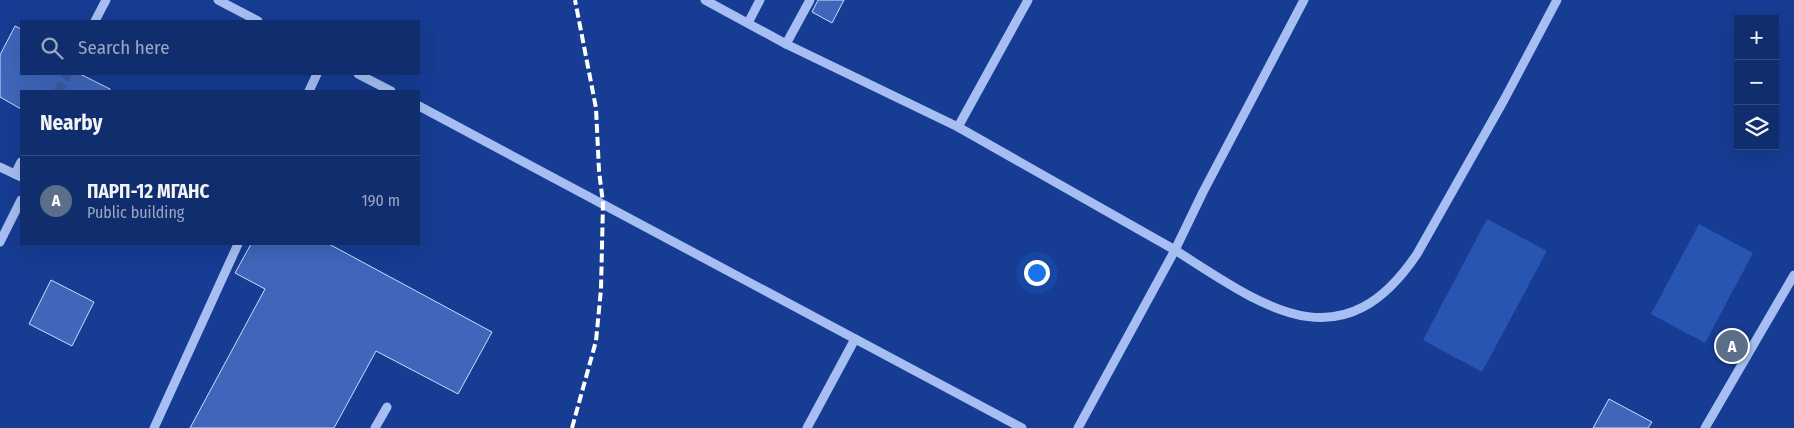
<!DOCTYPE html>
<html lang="en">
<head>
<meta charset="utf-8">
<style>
  :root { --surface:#102d6e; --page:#193573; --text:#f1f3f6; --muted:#9ca8c2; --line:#304981; --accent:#ea580c }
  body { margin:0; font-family:"Fira Sans Condensed",sans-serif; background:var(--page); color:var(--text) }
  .controls { position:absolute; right:15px; top:15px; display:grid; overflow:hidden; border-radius:0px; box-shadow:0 5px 20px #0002 }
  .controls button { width:45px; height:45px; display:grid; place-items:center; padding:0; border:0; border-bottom:1px solid var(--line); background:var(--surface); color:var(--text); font:25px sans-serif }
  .you { position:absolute; left:1036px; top:272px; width:18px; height:18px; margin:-12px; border:4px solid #fff; border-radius:50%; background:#1a73e8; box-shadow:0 0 0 8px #1a73e833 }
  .badge { display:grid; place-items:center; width:32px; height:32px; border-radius:50%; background:var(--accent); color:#fff; font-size:16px; font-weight:700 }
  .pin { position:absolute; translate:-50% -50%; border:2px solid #fff; box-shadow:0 1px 5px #0006 }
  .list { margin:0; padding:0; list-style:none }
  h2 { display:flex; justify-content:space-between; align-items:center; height:65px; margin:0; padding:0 20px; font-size:21px }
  h2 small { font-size:16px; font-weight:400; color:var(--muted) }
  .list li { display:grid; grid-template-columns:32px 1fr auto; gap:15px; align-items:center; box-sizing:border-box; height:90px; padding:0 20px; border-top:1px solid var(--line) }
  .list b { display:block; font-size:19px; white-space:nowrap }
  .list p { margin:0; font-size:16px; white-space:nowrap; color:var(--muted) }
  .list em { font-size:16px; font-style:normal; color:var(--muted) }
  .icon { flex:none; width:28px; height:28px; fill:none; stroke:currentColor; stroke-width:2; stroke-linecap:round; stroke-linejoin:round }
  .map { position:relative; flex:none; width:1794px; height:428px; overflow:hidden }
  .search { position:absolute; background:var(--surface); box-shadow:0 5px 20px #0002; left:20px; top:20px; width:400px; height:55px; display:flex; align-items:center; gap:12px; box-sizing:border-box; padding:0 18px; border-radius:0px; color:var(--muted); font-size:19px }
  .panel { position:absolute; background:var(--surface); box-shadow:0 5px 20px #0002; left:20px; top:90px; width:400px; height:155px; border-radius:0px }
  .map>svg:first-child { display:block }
  .green { fill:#2955b2 }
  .building { fill:#3f66bb; stroke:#cddcfc }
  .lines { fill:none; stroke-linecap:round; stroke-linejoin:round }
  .minor-tunnel { stroke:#3959a3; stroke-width:9; stroke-dasharray:9 4.5; stroke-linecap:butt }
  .minor { stroke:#a6bef1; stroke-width:9 }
  .rail { stroke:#fff; stroke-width:4; stroke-dasharray:9 4; stroke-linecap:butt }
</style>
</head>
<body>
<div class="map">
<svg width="1794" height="428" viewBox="0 0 1794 428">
  <rect width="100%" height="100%" fill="#163c93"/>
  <g class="green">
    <polygon points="1487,219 1547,251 1482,372 1423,340"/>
    <polygon points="1699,224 1753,253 1705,343 1651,314"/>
  </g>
  <g class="building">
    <polygon points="818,0 844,0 832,23 812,12"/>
    <polygon points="15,26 21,29 21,74 80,74 110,89 109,91 21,91 21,109 0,97 0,55"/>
    <polygon points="251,244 329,244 492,332 458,394 376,351 334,428 190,428 265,289 235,273"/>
    <polygon points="51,280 94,302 72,346 29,324"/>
    <polygon points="1609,399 1652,422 1648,428 1593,428"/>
  </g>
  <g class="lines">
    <polyline class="minor-tunnel" points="58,91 68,74"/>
    <g class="minor">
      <polyline points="218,0 258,21"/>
      <polyline points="705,0 786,44"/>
      <polyline points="810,0 786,44 958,127 1175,250 1078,428"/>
      <path d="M1304,0L1203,192L1175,250C1263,306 1341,367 1417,254L1504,100L1557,0"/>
      <polyline points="95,21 106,0"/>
      <polyline points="748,23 760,0"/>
      <polyline points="358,74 391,91"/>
      <polyline points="309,91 317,74"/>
      <polyline points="419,106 1022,428"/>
      <polyline points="958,127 1028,0"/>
      <polyline points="0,167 21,177"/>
      <polyline points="15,174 21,162"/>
      <polyline points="0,242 21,200"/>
      <polyline points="154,428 238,244"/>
      <polyline points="375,428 387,407"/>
      <polyline points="807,428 855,339"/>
      <polyline points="1705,428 1794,275"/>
    </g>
    <polyline class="rail" points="572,428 596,341 601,289 603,203 599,171 596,108 575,0"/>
  </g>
</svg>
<div class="controls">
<button>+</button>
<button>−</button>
<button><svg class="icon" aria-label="layers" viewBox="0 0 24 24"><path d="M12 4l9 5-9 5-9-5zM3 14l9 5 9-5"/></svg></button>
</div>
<div class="you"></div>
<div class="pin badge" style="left:1732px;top:346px;background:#5c6f8a">A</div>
<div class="search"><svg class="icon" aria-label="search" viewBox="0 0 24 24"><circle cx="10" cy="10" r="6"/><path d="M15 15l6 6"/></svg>Search here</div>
<section class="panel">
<h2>Nearby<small></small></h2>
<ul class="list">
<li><span class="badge" style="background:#5c6f8a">A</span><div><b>ПАРП-12 МГАНС</b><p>Public building</p></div><em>190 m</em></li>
</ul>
</section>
</div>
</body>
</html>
